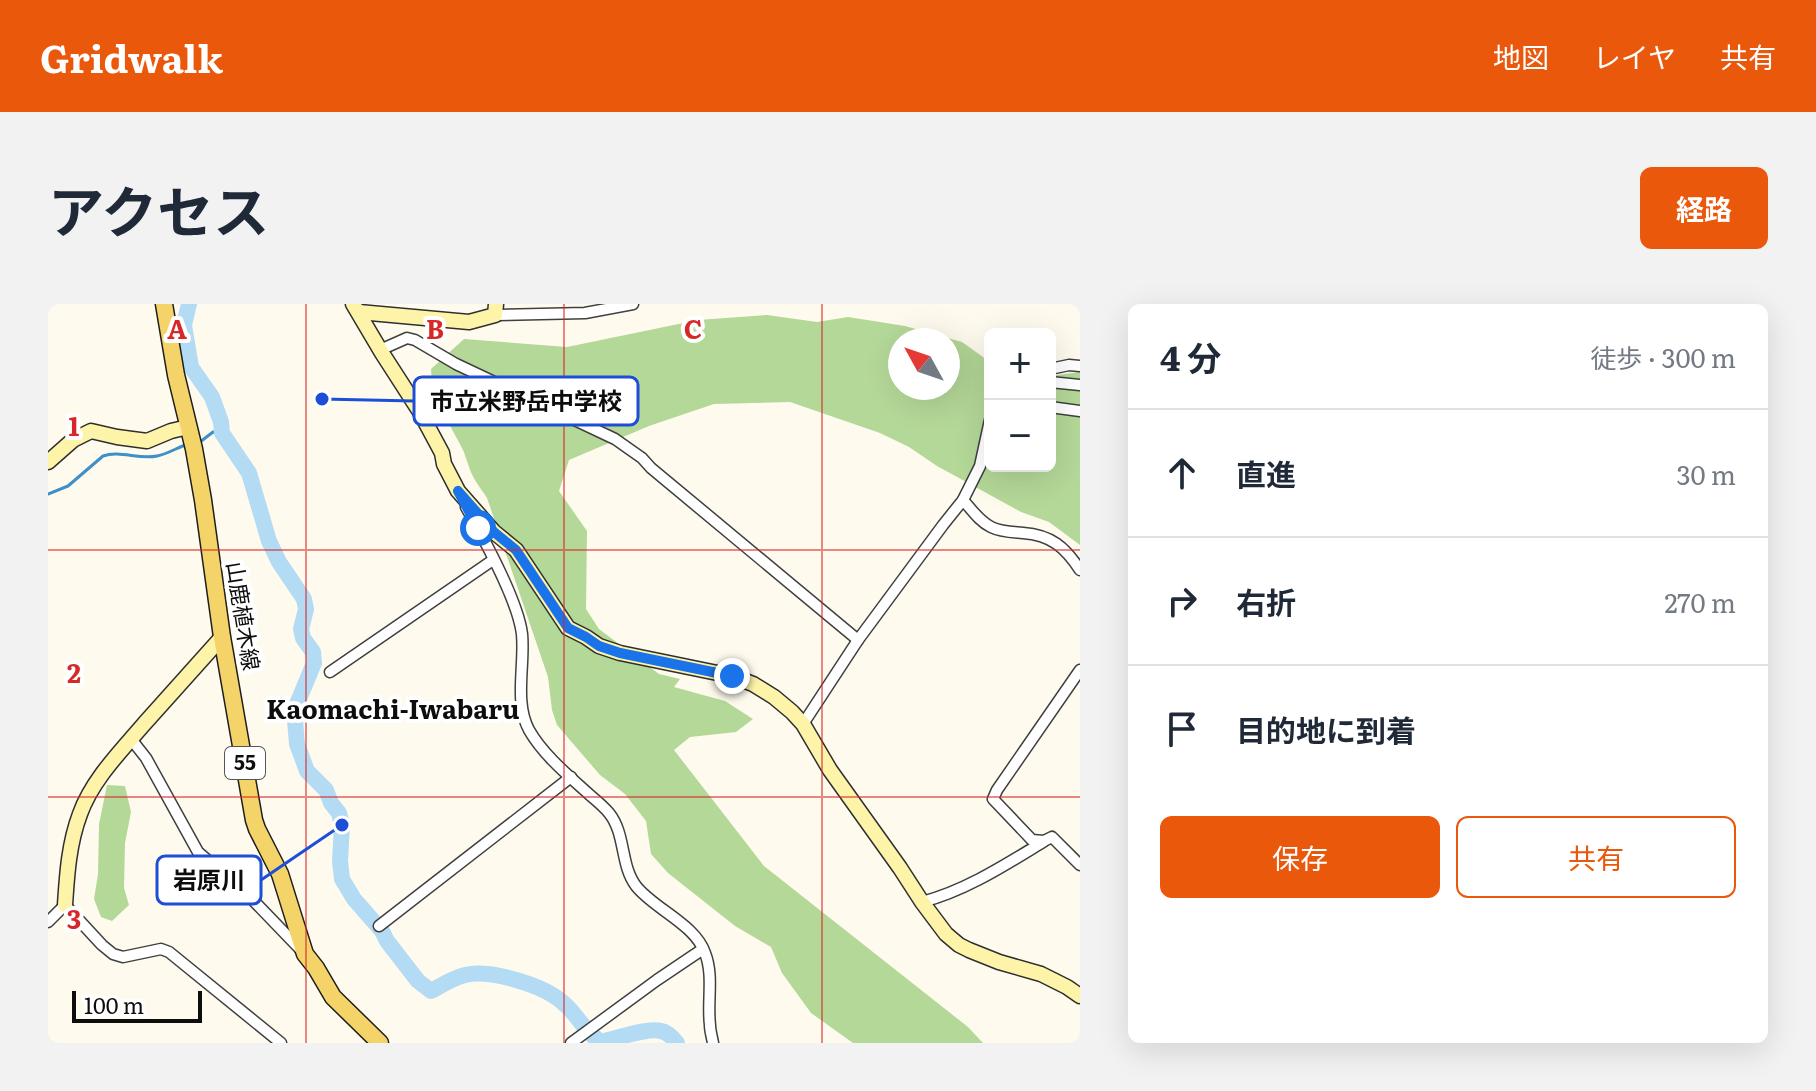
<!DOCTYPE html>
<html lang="ja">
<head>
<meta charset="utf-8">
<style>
  :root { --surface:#fff; --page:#f2f2f3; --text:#1f2937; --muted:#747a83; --line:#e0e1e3; --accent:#ea580c }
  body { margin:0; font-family:Literata,"Noto Sans JP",serif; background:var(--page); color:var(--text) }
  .controls { position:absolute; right:24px; top:24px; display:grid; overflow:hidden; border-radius:12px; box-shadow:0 8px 32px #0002 }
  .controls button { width:72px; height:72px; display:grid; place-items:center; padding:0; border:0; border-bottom:2px solid var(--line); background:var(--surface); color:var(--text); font:40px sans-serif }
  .compass { position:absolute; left:840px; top:24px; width:72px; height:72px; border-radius:50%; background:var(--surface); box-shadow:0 8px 32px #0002; rotate:310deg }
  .scale { position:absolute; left:24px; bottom:20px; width:130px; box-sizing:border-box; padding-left:8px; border:4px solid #0d0d0d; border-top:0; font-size:22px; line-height:28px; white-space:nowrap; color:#0d0d0d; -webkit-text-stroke:6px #fff; paint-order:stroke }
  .stop { position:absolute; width:24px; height:24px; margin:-18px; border:6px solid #1a73e8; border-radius:50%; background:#fff }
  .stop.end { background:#1a73e8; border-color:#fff; box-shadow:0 2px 8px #0008 }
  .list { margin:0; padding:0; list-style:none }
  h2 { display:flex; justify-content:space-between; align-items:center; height:104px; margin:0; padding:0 32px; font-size:34px }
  h2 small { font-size:26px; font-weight:400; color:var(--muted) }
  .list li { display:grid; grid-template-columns:52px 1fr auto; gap:24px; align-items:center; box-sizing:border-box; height:128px; padding:0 32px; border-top:2px solid var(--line) }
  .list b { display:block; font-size:30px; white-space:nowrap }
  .list em { font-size:26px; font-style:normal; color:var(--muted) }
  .actions { display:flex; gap:16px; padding:24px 32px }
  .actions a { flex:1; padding:18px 0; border:2px solid var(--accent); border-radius:12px; text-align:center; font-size:28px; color:var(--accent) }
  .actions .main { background:var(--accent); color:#fff }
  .icon { flex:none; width:44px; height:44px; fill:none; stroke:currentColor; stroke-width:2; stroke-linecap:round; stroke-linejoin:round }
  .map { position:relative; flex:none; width:1032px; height:739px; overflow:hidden; border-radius:12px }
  header { display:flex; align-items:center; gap:48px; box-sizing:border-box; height:112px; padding:0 40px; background:var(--accent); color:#fff }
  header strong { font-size:38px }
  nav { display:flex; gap:44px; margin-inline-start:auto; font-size:28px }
  .intro { display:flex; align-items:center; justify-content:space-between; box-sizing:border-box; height:192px; padding:0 48px }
  h1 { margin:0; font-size:56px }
  .button { padding:20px 36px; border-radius:12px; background:var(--accent); color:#fff; font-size:28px; font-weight:700 }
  main { display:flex; gap:48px; padding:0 48px }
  aside { flex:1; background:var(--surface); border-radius:12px; box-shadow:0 8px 32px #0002 }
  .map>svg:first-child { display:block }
  .forest { fill:#b4d898; fill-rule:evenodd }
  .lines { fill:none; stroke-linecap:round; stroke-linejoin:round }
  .stream { stroke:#3d90c9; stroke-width:3 }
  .river { stroke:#b4dbf4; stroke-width:16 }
  .street-casing { stroke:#404040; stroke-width:13 }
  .secondary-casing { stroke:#2f2f2f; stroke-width:17 }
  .primary-casing { stroke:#1e1e1e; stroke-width:19 }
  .street { stroke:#fff; stroke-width:10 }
  .secondary { stroke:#fdf4aa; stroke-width:14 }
  .primary { stroke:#f4d468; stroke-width:16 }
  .route { stroke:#1a73e8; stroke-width:10 }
  .grid { fill:none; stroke:#d62828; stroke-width:2; stroke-opacity:0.55 }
  .labels { text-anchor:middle; stroke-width:8; stroke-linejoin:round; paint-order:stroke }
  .shield { fill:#fff; stroke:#565656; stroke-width:2 }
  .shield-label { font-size:20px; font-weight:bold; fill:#0d0d0d }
  .street-label { font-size:22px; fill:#0d0d0d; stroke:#fff }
  .quarter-label { font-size:26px; font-weight:bold; fill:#0d0d0d; stroke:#fff }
  .grid-label { font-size:26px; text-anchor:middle; font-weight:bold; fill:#d62828; stroke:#fff; stroke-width:8; stroke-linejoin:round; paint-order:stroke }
  .leader { fill:none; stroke:#1d4ed8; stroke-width:3 }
  .callout-dot { fill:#1d4ed8; stroke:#fff; stroke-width:3 }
  .callout { fill:#fff; stroke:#1d4ed8; stroke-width:3 }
  .callout-label { font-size:24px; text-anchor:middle; font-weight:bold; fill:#0d0d0d }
</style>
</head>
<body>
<header>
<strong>Gridwalk</strong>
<nav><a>地図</a><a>レイヤ</a><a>共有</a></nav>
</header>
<div class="intro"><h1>アクセス</h1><a class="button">経路</a></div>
<main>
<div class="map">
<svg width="1032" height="739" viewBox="0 0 1032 739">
  <rect width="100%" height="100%" fill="#fefbee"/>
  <g class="forest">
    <path d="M719,11L769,18L800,13L857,22L914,38L942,58V162H1002V72L1032,68V241L1001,218L973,208L889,162L861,143L832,129L742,98L666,100L601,122L521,156L511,187L539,227L538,305L551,325L611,370L632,375L626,383L677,397L705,415L688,428L642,433L626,446L716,562L920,723L935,739H805L763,709L734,669L723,643L687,622L620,569L603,550L598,517L577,490L552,471L509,421L504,406L500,373L439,194C433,185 426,176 422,166C419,158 417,149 413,142C400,117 384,94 383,65L416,35L519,43L650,16ZM852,36H900V84H852Z"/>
    <polygon points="59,481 77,482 83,508 77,539 76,584 81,601 64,617 53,613 46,595 50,570 51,520"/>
  </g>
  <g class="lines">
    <g class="stream">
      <polyline points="152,138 165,128 174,129"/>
      <path d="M0,190L20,182L55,152C72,146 91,156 109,152C120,150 130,143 140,140"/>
    </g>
    <path class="river" d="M141,0L136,21L143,63L164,93L173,118L174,129L201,169L221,237L231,258L256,295L258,305L253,325L255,334L265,348L266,359L249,400L247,416L249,440L259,467L278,486L283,499L291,509L294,521L292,557L294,575L306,595L334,627L339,637L370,677L383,687C394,681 405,674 417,671C442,665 494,681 513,697C529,709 535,727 553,738C567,735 600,723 613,727C619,728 625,734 629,739"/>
    <defs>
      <g id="street">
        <polyline points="447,11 537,9 585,0"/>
        <polyline points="332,46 359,34 367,36 408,60 567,135 594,154 603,164 810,336"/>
        <polyline points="1002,65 1021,61 1032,62"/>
        <polyline points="1002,78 1032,81"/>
        <polyline points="1002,103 1032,107"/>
        <path d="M915,196C924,206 931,217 943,223C953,228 964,228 975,229C1003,231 1017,243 1032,266"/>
        <path d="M418,203C435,233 470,297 474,330C477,361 466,398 481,426C496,452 521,472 543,492C549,497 556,503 561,509C578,530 572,561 588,582C606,605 647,620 657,649C666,672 659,697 662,721C662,727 664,733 665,739"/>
        <polyline points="1032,366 949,486 945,495 984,536 996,537 1004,533 1032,561"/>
        <polyline points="282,368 445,256"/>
        <polyline points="755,420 810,336 895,221 915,196 932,162 942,116"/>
        <polyline points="83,435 98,454 150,548 200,591 253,646"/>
        <path d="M874,598C917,587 957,561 995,538"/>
        <polyline points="0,618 17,601 54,641 65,650 75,653 113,645 121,648 233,739"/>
        <polyline points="331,622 523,473"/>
        <polyline points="523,739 609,676 655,645"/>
      </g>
      <g id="secondary">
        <polyline points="305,0 334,49 372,108 394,149 396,160 410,187 446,228 468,246 520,324 538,333 551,342 572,349 684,372 705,380 726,393 744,408 755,420 782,466 852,564 874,598 898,630 911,641 921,646 951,658 993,670 1019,683 1032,692"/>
        <polyline points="311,8 421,18 447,11 448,0"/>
        <polyline points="0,158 25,136 43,127 69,133 99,137 123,127 140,123"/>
        <path d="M17,601C19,570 21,539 32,510C44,476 73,447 96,420C122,391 148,362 174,333"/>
      </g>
      <polyline id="primary" points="116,0 128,71 146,145 155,196 174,333 206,516 209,525 232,570 257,650 268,664 285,693 332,739"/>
    </defs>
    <use href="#street" class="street-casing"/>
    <use href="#secondary" class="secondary-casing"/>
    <use href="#primary" class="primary-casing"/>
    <use href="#street" class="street"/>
    <use href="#secondary" class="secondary"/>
    <use href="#primary" class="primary"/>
  </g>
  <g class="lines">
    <polyline class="route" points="430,224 410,187 446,228 468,246 520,324 538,333 551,342 572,349 684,372"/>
  </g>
  <path class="grid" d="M258,0V739M516,0V739M774,0V739M0,246H1032M0,493H1032"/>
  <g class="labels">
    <rect class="shield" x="177" y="443" width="40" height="32" rx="6"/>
    <g class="shield-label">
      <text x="197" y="466">55</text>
    </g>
    <g class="street-label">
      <text transform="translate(195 312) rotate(81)" y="8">山鹿植木線</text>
    </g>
    <g class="quarter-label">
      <text x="345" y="415">Kaomachi-Iwabaru</text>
    </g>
  </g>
  <g class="grid-label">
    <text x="129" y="35">A</text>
    <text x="387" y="35">B</text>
    <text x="645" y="35">C</text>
    <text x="26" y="132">1</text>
    <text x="26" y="379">2</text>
    <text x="26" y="625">3</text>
  </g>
  <path class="leader" d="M274 95L366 97M294 521L213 576"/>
  <g class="callout-dot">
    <circle cx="274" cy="95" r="8"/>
    <circle cx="294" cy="521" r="8"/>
  </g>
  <g class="callout">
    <rect x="366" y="73" width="224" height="48" rx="8"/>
    <rect x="109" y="552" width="104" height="48" rx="8"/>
  </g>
  <g class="callout-label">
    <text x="478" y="106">市立米野岳中学校</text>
    <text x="161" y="585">岩原川</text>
  </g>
</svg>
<div class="controls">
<button>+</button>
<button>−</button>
</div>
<svg class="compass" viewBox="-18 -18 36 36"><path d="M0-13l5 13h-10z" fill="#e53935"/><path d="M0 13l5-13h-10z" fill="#747a83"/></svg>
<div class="scale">100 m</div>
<div class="stop" style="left:430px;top:224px"></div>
<div class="stop end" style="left:684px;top:372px"></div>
</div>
<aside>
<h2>4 分<small>徒歩 · 300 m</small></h2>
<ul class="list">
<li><svg class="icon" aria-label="ahead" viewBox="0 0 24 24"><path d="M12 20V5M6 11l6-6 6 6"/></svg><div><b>直進</b></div><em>30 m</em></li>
<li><svg class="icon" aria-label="right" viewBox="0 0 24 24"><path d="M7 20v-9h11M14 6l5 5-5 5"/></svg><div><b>右折</b></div><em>270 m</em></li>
<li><svg class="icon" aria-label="arrive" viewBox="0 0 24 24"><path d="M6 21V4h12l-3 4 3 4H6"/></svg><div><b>目的地に到着</b></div></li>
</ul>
<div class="actions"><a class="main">保存</a><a>共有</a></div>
</aside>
</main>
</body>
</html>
